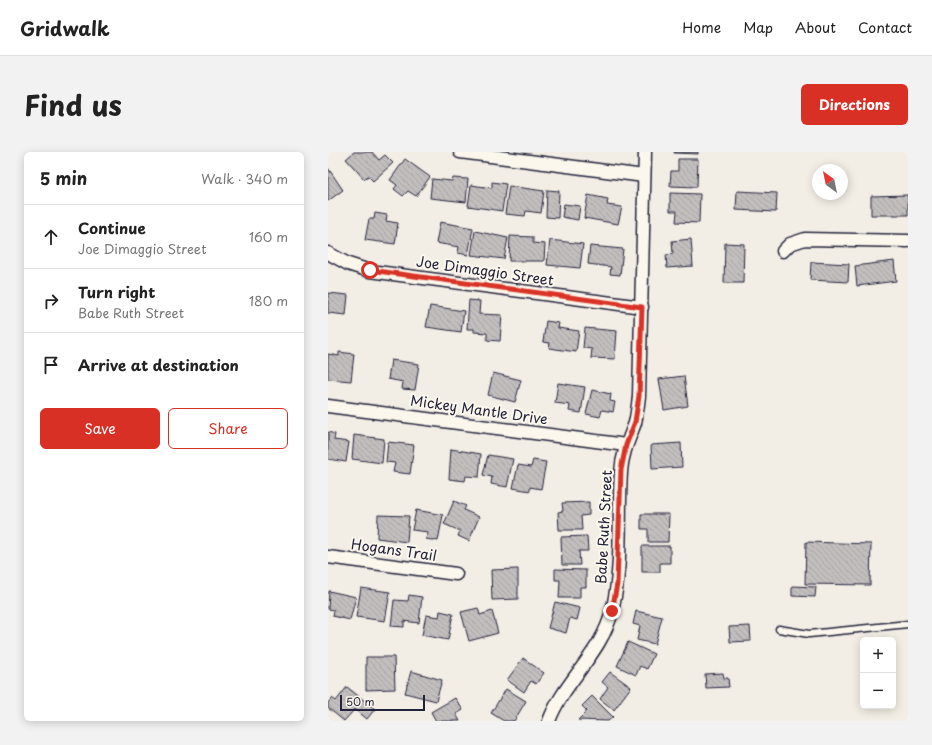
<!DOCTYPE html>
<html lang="en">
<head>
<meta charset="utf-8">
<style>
  :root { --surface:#fff; --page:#f2f2f2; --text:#222; --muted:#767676; --line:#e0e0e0; --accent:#d93025 }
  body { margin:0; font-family:"Playpen Sans",sans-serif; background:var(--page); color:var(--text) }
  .controls { position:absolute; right:12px; bottom:12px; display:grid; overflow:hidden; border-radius:6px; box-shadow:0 2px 10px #0003 }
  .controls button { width:36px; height:36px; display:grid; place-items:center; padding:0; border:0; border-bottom:1px solid var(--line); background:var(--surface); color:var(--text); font:20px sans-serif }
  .compass { position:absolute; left:484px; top:12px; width:36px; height:36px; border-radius:50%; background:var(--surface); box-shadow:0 2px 10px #0003; rotate:327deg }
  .scale { position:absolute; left:12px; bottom:10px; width:85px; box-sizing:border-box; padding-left:4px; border:2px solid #22223b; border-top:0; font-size:11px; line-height:14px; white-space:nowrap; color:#22223b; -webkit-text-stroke:3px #fbf7ec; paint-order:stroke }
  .stop { position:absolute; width:12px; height:12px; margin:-9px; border:3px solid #d93025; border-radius:50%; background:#fff }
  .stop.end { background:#d93025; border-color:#fff; box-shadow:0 1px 4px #0008 }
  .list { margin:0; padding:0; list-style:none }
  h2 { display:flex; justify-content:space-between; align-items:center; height:52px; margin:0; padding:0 16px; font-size:17px }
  h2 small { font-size:13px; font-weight:400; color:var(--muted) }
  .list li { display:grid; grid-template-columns:26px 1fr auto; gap:12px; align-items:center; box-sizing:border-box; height:64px; padding:0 16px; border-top:1px solid var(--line) }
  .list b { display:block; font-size:15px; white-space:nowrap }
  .list p { margin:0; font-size:13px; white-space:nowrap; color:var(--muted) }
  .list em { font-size:13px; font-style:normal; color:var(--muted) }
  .actions { display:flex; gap:8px; padding:12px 16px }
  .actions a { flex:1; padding:9px 0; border:1px solid var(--accent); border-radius:6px; text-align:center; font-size:14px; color:var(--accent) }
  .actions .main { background:var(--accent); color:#fff }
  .icon { flex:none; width:22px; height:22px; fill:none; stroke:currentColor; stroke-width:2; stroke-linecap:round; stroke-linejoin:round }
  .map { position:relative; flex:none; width:580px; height:569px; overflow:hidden; border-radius:6px }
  header { display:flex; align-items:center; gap:24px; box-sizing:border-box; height:56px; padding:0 20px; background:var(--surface); border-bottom:1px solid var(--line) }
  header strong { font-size:19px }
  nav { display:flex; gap:22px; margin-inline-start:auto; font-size:14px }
  .intro { display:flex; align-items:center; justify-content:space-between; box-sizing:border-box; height:96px; padding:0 24px }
  h1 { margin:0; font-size:28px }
  .button { padding:10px 18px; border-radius:6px; background:var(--accent); color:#fff; font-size:14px; font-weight:700 }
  main { display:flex; gap:24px; padding:0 24px }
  aside { flex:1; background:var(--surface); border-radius:6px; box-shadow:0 2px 10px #0003 }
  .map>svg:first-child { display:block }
  .building { fill:url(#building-back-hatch); stroke:#22223b }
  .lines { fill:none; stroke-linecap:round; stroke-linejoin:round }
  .lane-casing { stroke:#22223b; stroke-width:9 }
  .street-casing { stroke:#22223b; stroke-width:15 }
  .lane { stroke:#fbf7ec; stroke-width:6 }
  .street { stroke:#fbf7ec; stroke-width:12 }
  .route { stroke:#d93025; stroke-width:5 }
  .labels { text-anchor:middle; stroke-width:4; stroke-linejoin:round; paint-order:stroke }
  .street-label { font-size:14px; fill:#22223b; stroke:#fbf7ec }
</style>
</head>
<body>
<header>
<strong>Gridwalk</strong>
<nav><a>Home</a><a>Map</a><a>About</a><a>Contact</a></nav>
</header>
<div class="intro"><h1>Find us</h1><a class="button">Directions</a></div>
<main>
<aside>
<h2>5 min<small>Walk · 340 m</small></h2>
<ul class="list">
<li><svg class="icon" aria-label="ahead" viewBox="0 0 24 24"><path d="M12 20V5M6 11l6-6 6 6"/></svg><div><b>Continue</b><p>Joe Dimaggio Street</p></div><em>160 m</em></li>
<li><svg class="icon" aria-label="right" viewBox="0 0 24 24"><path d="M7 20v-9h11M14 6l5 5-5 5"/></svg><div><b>Turn right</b><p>Babe Ruth Street</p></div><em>180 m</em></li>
<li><svg class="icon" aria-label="arrive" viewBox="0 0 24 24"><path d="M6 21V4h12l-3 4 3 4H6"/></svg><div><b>Arrive at destination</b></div></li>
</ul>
<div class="actions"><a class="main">Save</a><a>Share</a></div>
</aside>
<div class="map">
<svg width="580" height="569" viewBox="0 0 580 569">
  <defs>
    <pattern id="building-back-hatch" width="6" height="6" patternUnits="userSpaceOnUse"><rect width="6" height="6" fill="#c2bebe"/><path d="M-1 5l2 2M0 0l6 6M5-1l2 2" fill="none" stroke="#a6a3a4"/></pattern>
  </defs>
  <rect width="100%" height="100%" fill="#f2eee5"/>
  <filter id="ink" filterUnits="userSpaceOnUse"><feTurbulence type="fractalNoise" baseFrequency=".025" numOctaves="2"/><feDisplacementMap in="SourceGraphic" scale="8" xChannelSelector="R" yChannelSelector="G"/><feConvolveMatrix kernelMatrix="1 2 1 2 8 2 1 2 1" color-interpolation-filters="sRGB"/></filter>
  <g filter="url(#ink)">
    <g class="building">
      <polygon points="26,0 44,0 51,8 57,3 65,11 45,29 40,24 36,27 18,7"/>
      <polygon points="346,0 370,0 370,2 346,1"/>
      <polygon points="77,7 102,25 88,44 80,39 75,44 66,37 69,33 62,28"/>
      <polygon points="350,7 370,7 369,35 342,34 343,19 350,19"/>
      <polygon points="0,16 15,38 0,49"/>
      <polygon points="125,26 140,27 138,50 102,46 104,27 124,29"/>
      <polygon points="164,30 178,32 174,59 140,54 143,33 164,36"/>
      <polygon points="181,34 216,39 213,61 198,59 197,64 177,62"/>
      <polygon points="219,38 231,39 230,66 218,65"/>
      <polygon points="409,39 449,41 448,60 408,58"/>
      <polygon points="342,41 372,42 371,71 348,70 349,59 342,59"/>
      <polygon points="260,43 280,47 279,53 294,55 290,72 256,66"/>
      <polygon points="580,43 580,63 543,63 543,44"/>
      <polygon points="236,52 252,54 250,68 234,65"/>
      <polygon points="47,61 59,63 58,69 70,71 67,92 37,88 41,67 46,67"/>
      <polygon points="112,70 145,76 140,103 130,101 131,95 108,91"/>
      <polygon points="147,79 180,86 176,107 143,103"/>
      <polygon points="182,84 205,85 205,91 217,92 216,109 181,109"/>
      <polygon points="363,87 365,114 339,116 338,103 345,102 344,89"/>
      <polygon points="222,88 255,92 252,116 219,113"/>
      <polygon points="397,91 416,92 415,131 396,131"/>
      <polygon points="262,94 295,97 292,123 282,122 283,115 260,112"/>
      <polygon points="566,109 568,129 529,134 527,114"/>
      <polygon points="483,110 521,112 520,130 482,128"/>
      <polygon points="0,141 20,143 18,163 0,161"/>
      <polygon points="141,148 152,149 151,162 174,163 172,189 159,188 159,181 146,180 146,177 139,177"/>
      <polygon points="102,154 136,159 133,180 98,175"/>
      <polygon points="218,169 231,171 230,176 251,179 248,200 221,196 222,191 215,190"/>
      <polygon points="257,176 289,179 287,207 263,206 264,197 255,196"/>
      <polygon points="11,200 26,202 23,229 0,227 0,202 11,204"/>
      <polygon points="63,208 91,212 87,238 74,237 75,230 60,227"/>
      <polygon points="165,221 193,228 187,250 160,243"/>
      <polygon points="356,224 360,254 336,258 331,227"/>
      <polygon points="230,231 257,235 253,261 241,259 242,253 227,251"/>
      <polygon points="264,238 283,242 282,249 287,250 285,260 274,258 272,265 258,262"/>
      <polygon points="0,280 7,282 6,288 21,290 18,310 0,307"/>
      <polygon points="26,283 56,287 54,311 24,307"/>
      <polygon points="60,290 86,293 82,322 65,320 67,311 58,310"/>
      <polygon points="353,291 354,315 324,317 323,293"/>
      <polygon points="123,297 153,302 151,325 138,324 137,329 121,327"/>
      <polygon points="160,303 185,307 179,335 163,332 164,325 155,323"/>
      <polygon points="205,308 218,310 213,337 202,335 202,339 185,336 190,313 203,315"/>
      <polygon points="126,349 138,354 136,358 151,365 141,389 130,384 132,379 116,372"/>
      <polygon points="261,350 261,363 253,364 254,378 231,378 230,360 235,359 234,351"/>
      <polygon points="88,358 115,363 110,389 98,387 100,380 84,378"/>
      <polygon points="313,362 341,362 340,390 320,390 320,377 313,377"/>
      <polygon points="50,363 81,364 79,390 49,386"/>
      <polygon points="259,384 260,399 251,399 252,413 234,413 233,385"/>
      <polygon points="478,390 543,392 542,433 477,432"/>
      <polygon points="314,394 342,394 342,411 332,411 332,420 314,420"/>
      <polygon points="190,417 190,447 164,448 163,418"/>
      <polygon points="227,417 258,418 258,435 252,435 252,446 231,446 232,428 227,428"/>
      <polygon points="464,434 488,435 487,445 464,444"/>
      <polygon points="33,436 62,440 57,469 28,465"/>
      <polygon points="1,439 28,445 22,468 5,464 6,458 0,457"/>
      <polygon points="81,443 94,445 91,471 76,469 76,475 63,474 66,448 80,449"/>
      <polygon points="227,450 252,456 249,468 242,466 238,481 220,476"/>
      <polygon points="150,456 152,463 164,459 170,481 141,489 133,460"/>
      <polygon points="112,459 125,462 120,488 94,483 98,463 111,465"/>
      <polygon points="308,459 334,465 327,492 309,488 312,474 305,472"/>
      <polygon points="422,474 423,489 402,490 401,475"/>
      <polygon points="300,490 326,502 319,517 312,514 308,523 289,514"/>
      <polygon points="38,505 66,505 67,537 38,538"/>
      <polygon points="195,506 216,521 208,532 203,529 196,540 179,528"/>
      <polygon points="83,519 114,528 108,549 77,541"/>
      <polygon points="282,520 303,535 286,558 272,547 280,535 274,530"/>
      <polygon points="395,521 396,526 400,526 401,535 378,536 377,522"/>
      <polygon points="19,535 47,557 39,567 27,557 16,569 0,556 0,551 4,546 8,549"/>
      <polygon points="178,537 198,549 186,569 176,569 163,561"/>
      <polygon points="264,544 285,565 280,569 250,568 259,559 254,554"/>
      <polygon points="127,546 135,558 128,562 132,569 108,569 103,560"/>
    </g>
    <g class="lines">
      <defs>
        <polyline id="lane" points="451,477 481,482 580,472"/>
        <g id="street">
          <polyline points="132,0 316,24"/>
          <polyline points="455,99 462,92 477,87 580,89"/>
          <polyline points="0,101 20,112 42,119 314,155"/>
          <polyline points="0,254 298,293"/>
          <polyline points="0,405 128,422"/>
          <path d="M221,569C236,529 274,501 284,459C295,416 290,365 293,320C294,302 301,287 307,271C309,262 310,253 311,244L317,0"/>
        </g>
      </defs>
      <use href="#lane" class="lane-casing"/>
      <use href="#street" class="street-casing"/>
      <use href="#lane" class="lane"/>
      <use href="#street" class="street"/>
    </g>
  </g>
  <g class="lines" filter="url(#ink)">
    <polyline class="route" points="42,118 314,155 311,244 307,270 298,293 293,318 289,432 284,459"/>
  </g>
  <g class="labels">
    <g class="street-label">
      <text transform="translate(157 119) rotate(8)" y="5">Joe Dimaggio Street</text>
      <text transform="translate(151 258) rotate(8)" y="5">Mickey Mantle Drive</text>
      <text transform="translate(276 375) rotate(-87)" y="5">Babe Ruth Street</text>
      <text transform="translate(66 398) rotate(8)" y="5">Hogans Trail</text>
    </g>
  </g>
</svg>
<div class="controls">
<button>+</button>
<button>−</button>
</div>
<svg class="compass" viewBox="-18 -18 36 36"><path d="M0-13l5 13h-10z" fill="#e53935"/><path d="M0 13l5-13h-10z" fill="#767676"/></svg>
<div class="scale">50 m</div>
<div class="stop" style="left:42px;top:118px"></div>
<div class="stop end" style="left:284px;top:459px"></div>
</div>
</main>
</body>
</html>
